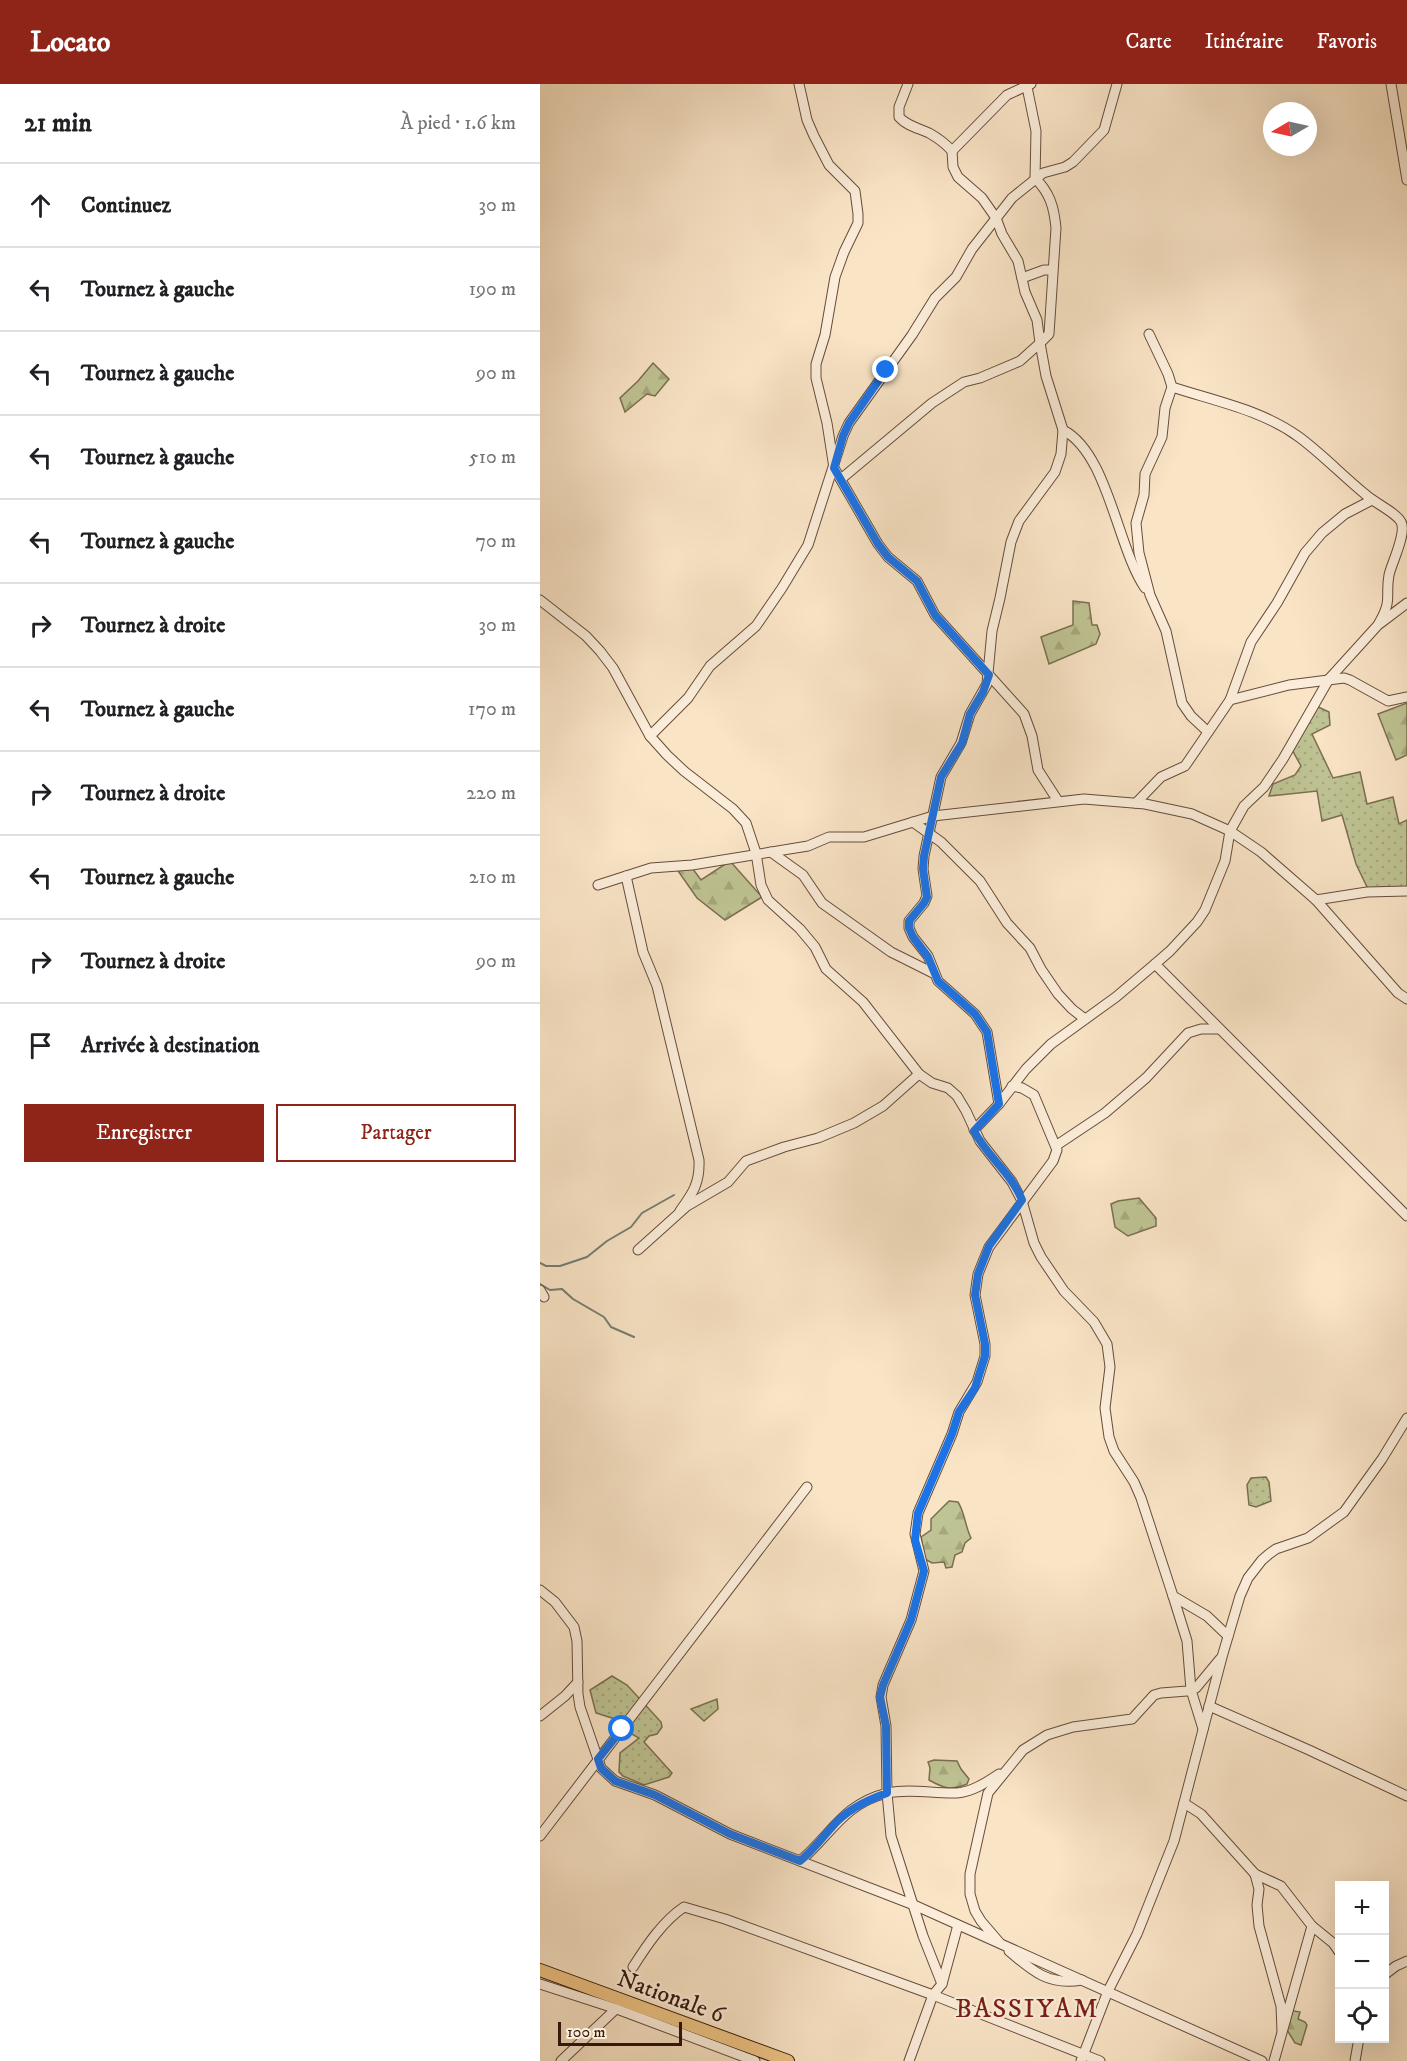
<!DOCTYPE html>
<html lang="fr">
<head>
<meta charset="utf-8">
<style>
  :root { --surface:#fff; --page:#f2f2f2; --text:#202124; --muted:#757577; --line:#e0e0e0; --accent:#8f2418 }
  body { margin:0; font-family:"IM FELL DW Pica",serif; background:var(--page); color:var(--text) }
  .controls { position:absolute; right:18px; bottom:18px; display:grid; overflow:hidden; border-radius:0px; box-shadow:0 6px 24px #0002 }
  .controls button { width:54px; height:54px; display:grid; place-items:center; padding:0; border:0; border-bottom:2px solid var(--line); background:var(--surface); color:var(--text); font:30px sans-serif }
  .compass { position:absolute; left:723px; top:18px; width:54px; height:54px; border-radius:50%; background:var(--surface); box-shadow:0 6px 24px #0002; rotate:261deg }
  .scale { position:absolute; left:18px; bottom:15px; width:124px; box-sizing:border-box; padding-left:6px; border:3px solid #351a0c; border-top:0; font-size:16px; line-height:21px; white-space:nowrap; color:#351a0c; -webkit-text-stroke:4px #fbedda; paint-order:stroke }
  .stop { position:absolute; width:18px; height:18px; margin:-14px; border:4px solid #1a73e8; border-radius:50%; background:#fff }
  .stop.end { background:#1a73e8; border-color:#fff; box-shadow:0 2px 6px #0008 }
  .list { margin:0; padding:0; list-style:none }
  h2 { display:flex; justify-content:space-between; align-items:center; height:78px; margin:0; padding:0 24px; font-size:26px }
  h2 small { font-size:20px; font-weight:400; color:var(--muted) }
  .list li { display:grid; grid-template-columns:39px 1fr auto; gap:18px; align-items:center; box-sizing:border-box; height:84px; padding:0 24px; border-top:2px solid var(--line) }
  .list b { display:block; font-size:22px; white-space:nowrap }
  .list em { font-size:20px; font-style:normal; color:var(--muted) }
  .actions { display:flex; gap:12px; padding:18px 24px }
  .actions a { flex:1; padding:14px 0; border:2px solid var(--accent); border-radius:0px; text-align:center; font-size:21px; color:var(--accent) }
  .actions .main { background:var(--accent); color:#fff }
  .icon { flex:none; width:33px; height:33px; fill:none; stroke:currentColor; stroke-width:2; stroke-linecap:round; stroke-linejoin:round }
  .map { position:relative; flex:none; width:867px; height:1977px; overflow:hidden }
  header { display:flex; align-items:center; gap:36px; box-sizing:border-box; height:84px; padding:0 30px; background:var(--accent); color:#fff }
  header strong { font-size:28px }
  nav { display:flex; gap:33px; margin-inline-start:auto; font-size:21px }
  main { display:flex }
  aside { flex:1; background:var(--surface) }
  .map>svg:first-child { display:block }
  .grass { fill:url(#grass-dots); stroke:#7a6f50; stroke-width:1.5 }
  .forest { fill:url(#forest-firs); stroke:#7a6f50; stroke-width:1.5 }
  .lines { fill:none; stroke-linecap:round; stroke-linejoin:round }
  .stream { stroke:#747d71; stroke-width:2 }
  .minor-casing { stroke:#664c3a; stroke-width:11 }
  .major-casing { stroke:#351a0c; stroke-width:14 }
  .minor { stroke:#fbedda; stroke-width:9 }
  .major { stroke:#ecc283; stroke-width:12 }
  .route { stroke:#1a73e8; stroke-width:8 }
  .labels { text-anchor:middle; stroke-width:4.5; stroke-linejoin:round; paint-order:stroke }
  .street-label { font-size:24px; fill:#351a0c; stroke:#fbedda }
  .quarter-label { font-size:27px; letter-spacing:1.5px; fill:#7a1f14; stroke:#fbedda }
</style>
</head>
<body>
<header>
<strong>Locato</strong>
<nav><a>Carte</a><a>Itinéraire</a><a>Favoris</a></nav>
</header>
<main>
<aside>
<h2>21 min<small>À pied · 1.6 km</small></h2>
<ul class="list">
<li><svg class="icon" aria-label="ahead" viewBox="0 0 24 24"><path d="M12 20V5M6 11l6-6 6 6"/></svg><div><b>Continuez</b></div><em>30 m</em></li>
<li><svg class="icon" aria-label="left" viewBox="0 0 24 24"><path d="M17 20v-9H6M10 6l-5 5 5 5"/></svg><div><b>Tournez à gauche</b></div><em>190 m</em></li>
<li><svg class="icon" aria-label="left" viewBox="0 0 24 24"><path d="M17 20v-9H6M10 6l-5 5 5 5"/></svg><div><b>Tournez à gauche</b></div><em>90 m</em></li>
<li><svg class="icon" aria-label="left" viewBox="0 0 24 24"><path d="M17 20v-9H6M10 6l-5 5 5 5"/></svg><div><b>Tournez à gauche</b></div><em>510 m</em></li>
<li><svg class="icon" aria-label="left" viewBox="0 0 24 24"><path d="M17 20v-9H6M10 6l-5 5 5 5"/></svg><div><b>Tournez à gauche</b></div><em>70 m</em></li>
<li><svg class="icon" aria-label="right" viewBox="0 0 24 24"><path d="M7 20v-9h11M14 6l5 5-5 5"/></svg><div><b>Tournez à droite</b></div><em>30 m</em></li>
<li><svg class="icon" aria-label="left" viewBox="0 0 24 24"><path d="M17 20v-9H6M10 6l-5 5 5 5"/></svg><div><b>Tournez à gauche</b></div><em>170 m</em></li>
<li><svg class="icon" aria-label="right" viewBox="0 0 24 24"><path d="M7 20v-9h11M14 6l5 5-5 5"/></svg><div><b>Tournez à droite</b></div><em>220 m</em></li>
<li><svg class="icon" aria-label="left" viewBox="0 0 24 24"><path d="M17 20v-9H6M10 6l-5 5 5 5"/></svg><div><b>Tournez à gauche</b></div><em>210 m</em></li>
<li><svg class="icon" aria-label="right" viewBox="0 0 24 24"><path d="M7 20v-9h11M14 6l5 5-5 5"/></svg><div><b>Tournez à droite</b></div><em>90 m</em></li>
<li><svg class="icon" aria-label="arrive" viewBox="0 0 24 24"><path d="M6 21V4h12l-3 4 3 4H6"/></svg><div><b>Arrivée à destination</b></div></li>
</ul>
<div class="actions"><a class="main">Enregistrer</a><a>Partager</a></div>
</aside>
<div class="map">
<svg width="867" height="1977" viewBox="0 0 867 1977">
  <defs>
    <pattern id="grass-dots" width="8" height="8" patternUnits="userSpaceOnUse" patternTransform="scale(1.5)"><rect width="8" height="8" fill="#bfc494"/><path d="M2 2h.1M6 6h.1" fill="none" stroke="#a5a87e" stroke-width="1.8" stroke-linecap="round"/></pattern>
    <pattern id="forest-firs" width="22" height="20" patternUnits="userSpaceOnUse" patternTransform="scale(1.5)"><rect width="22" height="20" fill="#bfc494"/><path d="M5 1l3.5 6h-7zM16 11l3.5 6h-7z" fill="#a5a87e"/></pattern>
  </defs>
  <rect width="100%" height="100%" fill="#f9e4c6"/>
  <filter id="stains"><feTurbulence type="fractalNoise" baseFrequency=".00333" numOctaves="4"/><feColorMatrix values="0 0 0 0 .2 0 0 0 0 .09 0 0 0 0 .02 0 0 0 .5 -.17"/></filter>
  <radialGradient id="worn" r=".72"><stop offset=".6" stop-color="#630" stop-opacity="0"/><stop offset="1" stop-color="#630" stop-opacity=".3"/></radialGradient>
  <g class="grass">
    <polygon points="776,622 789,628 790,641 772,650 793,694 820,688 827,720 853,713 859,740 867,736 867,805 843,803 828,805 816,780 802,731 782,737 777,707 729,712 733,700 755,691 761,682 750,662"/>
    <polygon points="726,1393 729,1398 731,1417 716,1423 709,1421 707,1401 711,1394"/>
    <polygon points="72,1592 87,1601 121,1638 122,1643 117,1650 109,1652 104,1658 132,1689 129,1693 104,1701 83,1692 79,1688 80,1669 99,1654 83,1645 75,1635 56,1629 50,1606"/>
    <polygon points="177,1615 178,1625 164,1637 151,1625"/>
  </g>
  <g class="forest">
    <polygon points="113,279 129,295 115,312 107,310 85,328 80,314 98,297"/>
    <polygon points="533,517 549,519 552,541 557,541 560,550 556,560 509,580 501,553 533,541"/>
    <polygon points="867,619 867,671 856,676 838,630"/>
    <polygon points="190,777 222,813 185,836 157,814 136,784 150,781 161,796"/>
    <polygon points="599,1114 616,1134 616,1142 588,1152 575,1143 571,1120 578,1117"/>
    <path d="M409,1417L418,1418C425,1429 425,1442 431,1454L425,1459L422,1468L415,1471L412,1483L406,1484L404,1478L392,1479L385,1475L381,1453L391,1446V1435Z"/>
    <path d="M394,1676L417,1677L421,1685L429,1695L427,1700C411,1707 403,1704 389,1696L390,1684L388,1678Z"/>
    <polygon points="748,1926 760,1928 758,1935 765,1938 767,1941 761,1961 755,1959 744,1941"/>
  </g>
  <g class="lines">
    <g class="stream">
      <polyline points="0,1179 6,1182 20,1182 47,1173 67,1157 91,1143 102,1129 134,1111"/>
      <polyline points="0,1200 10,1206 22,1205 33,1215 64,1233 71,1243 94,1253"/>
    </g>
    <defs>
      <g id="minor">
        <polyline points="259,0 267,36 274,52 289,81 315,107 318,130 318,139 304,168 295,193 285,251 276,280 276,294 287,339 294,384 338,460 348,473 377,497 395,531 484,630 492,652 498,686 518,717"/>
        <polyline points="851,0 867,96"/>
        <polyline points="412,67 467,11 491,0"/>
        <polyline points="482,194 504,186 512,186"/>
        <polyline points="609,250 628,290 632,303 625,324 622,353 605,390 604,411 596,439 599,469 610,511 626,547 642,619 651,632 668,648"/>
        <path d="M632,303C675,317 722,326 759,353C782,370 803,392 825,410C833,418 857,429 861,438C867,449 852,478 849,491C845,513 853,515 839,539"/>
        <path d="M523,346C568,369 577,463 605,504"/>
        <path d="M301,395L392,319L424,298L440,294L480,277L500,259L497,236L485,208L478,177L462,150L456,134L442,114L418,93L413,83L412,67C405,59 398,54 389,49C378,44 367,42 359,33V23L368,0"/>
        <polyline points="0,516 46,552 60,567 73,584 110,652 127,671 144,687 193,725 206,739 216,769 221,801 228,816 260,845 275,863 286,885 323,918 379,990 392,999 408,1004 417,1012 426,1027 440,1057 472,1098 482,1117 494,1159 501,1173 524,1207 554,1238 567,1260 570,1283 565,1324 569,1353 574,1367 594,1398 601,1414 633,1512 667,1532 688,1552"/>
        <polyline points="867,519 838,541 789,595 743,675 724,703 704,722 690,747 685,777 665,826 657,838 630,867 615,880 867,1132"/>
        <polyline points="690,616 749,601 804,594 810,596 848,617 867,613"/>
        <polyline points="110,652 148,614 170,582 216,542 242,504 268,461 303,352 309,339 372,251 395,214 416,193 432,165 472,114 503,89 525,83 533,78 564,46 577,0"/>
        <polyline points="596,719 621,693 645,682 690,616 711,558 737,519 765,469 782,449 805,430 832,416"/>
        <polyline points="373,738 401,758 440,797 467,839 490,864 501,885 518,910 532,925 545,935"/>
        <polyline points="231,768 263,791 282,819 351,868 393,889"/>
        <path d="M86,792L103,868L117,902L159,1076C160,1099 153,1109 140,1127"/>
        <polyline points="58,801 111,784 152,781 268,762 289,753 324,753 393,732 544,715 605,720 652,730 690,747 721,768 776,816 858,909 867,915"/>
        <polyline points="776,816 827,808 867,807"/>
        <polyline points="459,1020 486,985 511,960 576,913 615,880"/>
        <path d="M434,1046L459,1020L447,948L435,930L398,897L388,872L373,853L369,844V837L384,819L387,812L383,785L384,772L401,693L421,659L430,630L447,600L452,547L460,514L471,458L479,437L515,388L521,370L523,346L506,292L500,259L509,250L516,144C514,123 510,109 495,94L496,47L487,3"/>
        <polyline points="517,1061 565,1029 606,994 648,949 661,945 679,945"/>
        <polyline points="98,1166 147,1122 188,1098 206,1077 244,1063 278,1054 314,1039 343,1022 379,990"/>
        <polyline points="0,1206 4,1213"/>
        <polyline points="0,1506 15,1518 34,1543 37,1557 38,1610 40,1623 61,1684 75,1697 115,1711 190,1750 374,1821 722,1977"/>
        <polyline points="633,1512 647,1557 651,1606 663,1645"/>
        <polyline points="669,1622 769,1666 867,1712"/>
        <polyline points="0,1632 25,1612 38,1598"/>
        <polyline points="644,1719 661,1730 715,1790 741,1802 772,1842 793,1859 800,1869"/>
        <polyline points="0,1752 267,1403"/>
        <path d="M260,1777C291,1751 303,1720 347,1709C371,1704 394,1710 417,1709C432,1708 447,1698 459,1690"/>
        <polyline points="715,1790 719,1805 717,1821 719,1842 741,1922 742,1947"/>
        <polyline points="459,1858 441,1837 435,1827 430,1810 430,1790 448,1709 483,1666 507,1651 533,1643 592,1635 614,1611 621,1609 647,1607 656,1604 680,1575"/>
        <path d="M469,1867C492,1887 509,1902 542,1896"/>
        <path d="M93,1883C107,1861 123,1837 144,1823L185,1835L393,1911L560,1977"/>
        <polyline points="844,1891 856,1882 867,1877"/>
        <polyline points="0,1900 77,1925 215,1977"/>
        <polyline points="402,1900 383,1852 351,1752 347,1709 346,1642 341,1613 343,1601 371,1536 384,1487 375,1450 378,1429 412,1350 419,1328 437,1298 445,1272 445,1260 435,1211 438,1190 449,1163 513,1077 517,1066 494,1011 482,1004 472,1002"/>
        <polyline points="21,1977 80,1921"/>
        <polyline points="369,1977 393,1911 402,1900 418,1841"/>
        <polyline points="541,1977 568,1907 597,1850 634,1757 682,1573 700,1512 708,1494 722,1476 729,1470 736,1465 768,1454 804,1428 842,1375 867,1334"/>
        <polyline points="734,1977 772,1842"/>
        <polyline points="815,1977 819,1954"/>
      </g>
      <polyline id="major" points="0,1886 248,1977"/>
    </defs>
    <use href="#minor" class="minor-casing"/>
    <use href="#major" class="major-casing"/>
    <use href="#minor" class="minor"/>
    <use href="#major" class="major"/>
  </g>
  <g class="lines">
    <path class="route" d="M82,1645L58,1675L61,1684L75,1697L115,1711L190,1750L260,1777C273,1766 281,1755 292,1743C306,1726 327,1716 347,1709L346,1642L340,1613L343,1601L371,1536L384,1487L375,1456L378,1429L412,1350L419,1328L435,1304L445,1272V1260L435,1211L438,1190L449,1162L482,1116C472,1090 447,1072 434,1047L459,1020L447,948L435,930L398,897L388,873L373,853L369,844V837L384,819L387,813L383,785L384,772L401,693L422,659L430,630L443,608L449,591L395,531L377,497L348,473L338,460L294,384L303,352L309,339L346,286"/>
  </g>
  <g class="labels">
    <g class="street-label">
      <text transform="translate(131 1912) rotate(20)" y="8">Nationale 6</text>
    </g>
    <g class="quarter-label">
      <text x="487" y="1933">BASSIYAM</text>
    </g>
  </g>
  <rect width="100%" height="100%" filter="url(#stains)"/>
  <rect width="100%" height="100%" fill="url(#worn)"/>
</svg>
<div class="controls">
<button>+</button>
<button>−</button>
<button><svg class="icon" aria-label="locate" viewBox="0 0 24 24"><circle cx="12" cy="12" r="6"/><path d="M12 2v4M12 18v4M2 12h4M18 12h4"/></svg></button>
</div>
<svg class="compass" viewBox="-18 -18 36 36"><path d="M0-13l5 13h-10z" fill="#e53935"/><path d="M0 13l5-13h-10z" fill="#757577"/></svg>
<div class="scale">100 m</div>
<div class="stop" style="left:82px;top:1645px"></div>
<div class="stop end" style="left:346px;top:286px"></div>
</div>
</main>
</body>
</html>
